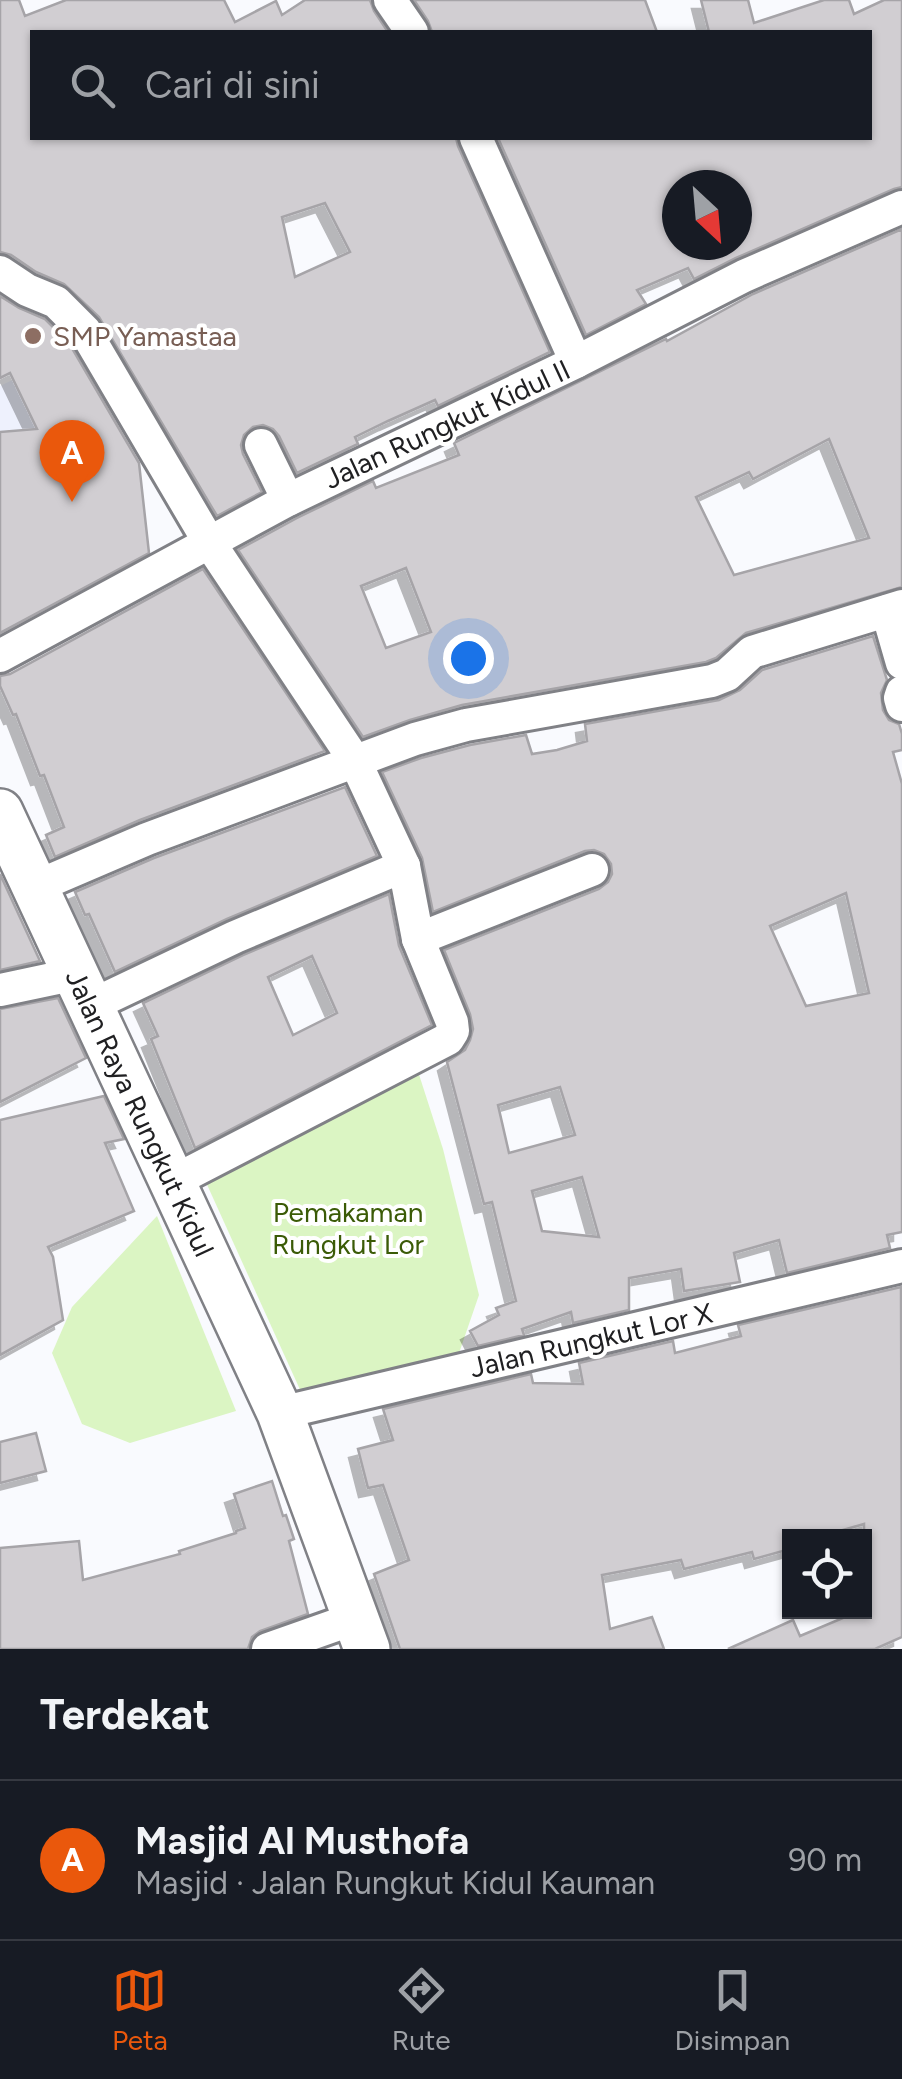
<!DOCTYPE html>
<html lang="id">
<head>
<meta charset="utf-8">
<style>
  :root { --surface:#171b24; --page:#242831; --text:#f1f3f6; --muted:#9ea1a6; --line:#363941; --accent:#ea580c }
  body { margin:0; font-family:Figtree,sans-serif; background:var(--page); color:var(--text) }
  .controls { position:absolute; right:30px; bottom:30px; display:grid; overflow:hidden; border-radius:0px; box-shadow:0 2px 8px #0004 }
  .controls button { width:90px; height:90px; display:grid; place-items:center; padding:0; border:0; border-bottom:2px solid var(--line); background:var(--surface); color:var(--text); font:50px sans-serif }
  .compass { position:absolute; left:662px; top:170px; width:90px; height:90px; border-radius:50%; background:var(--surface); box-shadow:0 2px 8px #0004; rotate:154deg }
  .you { position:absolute; left:468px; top:658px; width:35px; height:35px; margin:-25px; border:8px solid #fff; border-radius:50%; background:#1a73e8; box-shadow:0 0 0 15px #1a73e833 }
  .badge { display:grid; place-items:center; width:65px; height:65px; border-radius:50%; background:var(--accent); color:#fff; font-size:32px; font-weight:700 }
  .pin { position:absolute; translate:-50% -82px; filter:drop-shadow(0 2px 5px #0008) }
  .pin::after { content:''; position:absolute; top:52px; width:35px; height:30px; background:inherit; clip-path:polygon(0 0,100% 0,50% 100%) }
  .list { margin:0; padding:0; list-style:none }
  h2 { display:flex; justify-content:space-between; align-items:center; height:130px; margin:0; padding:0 40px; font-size:42px }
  h2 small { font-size:32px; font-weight:400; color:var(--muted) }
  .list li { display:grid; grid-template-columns:65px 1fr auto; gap:30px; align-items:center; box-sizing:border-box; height:160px; padding:0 40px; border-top:2px solid var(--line) }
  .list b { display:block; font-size:38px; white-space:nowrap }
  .list p { margin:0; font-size:32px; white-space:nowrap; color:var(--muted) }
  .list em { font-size:32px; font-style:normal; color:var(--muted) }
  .icon { flex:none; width:55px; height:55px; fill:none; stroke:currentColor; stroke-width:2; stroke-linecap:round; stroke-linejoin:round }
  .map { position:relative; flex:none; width:902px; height:1649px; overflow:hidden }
  .search { position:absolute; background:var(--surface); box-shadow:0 2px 8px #0004; left:30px; right:30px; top:30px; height:110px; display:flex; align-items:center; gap:25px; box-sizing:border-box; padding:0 35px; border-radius:0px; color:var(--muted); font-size:38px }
  .sheet { height:290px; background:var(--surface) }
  nav { display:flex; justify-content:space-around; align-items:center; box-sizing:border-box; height:140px; border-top:2px solid var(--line); background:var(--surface); font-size:28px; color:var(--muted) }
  nav a { display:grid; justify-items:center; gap:5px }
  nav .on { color:var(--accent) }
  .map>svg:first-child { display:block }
  .built { fill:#eef1fd }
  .green { fill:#dbf5c3 }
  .building { fill:#d1ced2; stroke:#a6a4a8; stroke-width:2.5; fill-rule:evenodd; filter:url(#shadow) }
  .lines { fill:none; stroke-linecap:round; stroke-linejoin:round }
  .street-casing { stroke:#808186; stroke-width:38 }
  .secondary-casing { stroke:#808186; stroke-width:50 }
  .street { stroke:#fff; stroke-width:32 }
  .secondary { stroke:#fff; stroke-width:45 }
  .education-dot { fill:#8d6e63; stroke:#fff; stroke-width:4 }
  .labels { text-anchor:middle; stroke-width:8; stroke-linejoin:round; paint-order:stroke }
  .education-label { font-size:28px; fill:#785e54; stroke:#fff; text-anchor:start }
  .street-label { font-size:28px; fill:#202022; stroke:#fff }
  .park-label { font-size:28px; fill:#3b5b07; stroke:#fff }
</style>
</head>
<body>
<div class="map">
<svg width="902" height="1649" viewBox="0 0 902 1649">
  <defs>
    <filter id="shadow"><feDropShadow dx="-9" dy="9" stdDeviation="0" flood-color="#0004"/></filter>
  </defs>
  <rect width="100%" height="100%" fill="#f9fafe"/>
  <polygon class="built" points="63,356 83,398 0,460 0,386"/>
  <g class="green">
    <polygon points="414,1059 443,1149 479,1295 458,1356 302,1394 204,1178"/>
    <polygon points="157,1216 236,1411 130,1443 82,1424 52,1353 72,1307"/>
  </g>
  <g class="building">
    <path d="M0,0H19L25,16L66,0H224L235,22L276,1L282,15L305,0H370L374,11L388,32H32V138H456L458,146L550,352L438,406L435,400L388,421L355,437L358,444L297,473L279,436L273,429L263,425L253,427L244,435L241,445L243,454L262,492L217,516L99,317L64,284L36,272L11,255L0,252ZM325,203L350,252L295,277L282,217Z"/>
    <polygon points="414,0 645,0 657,32 432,32 428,21"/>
    <path d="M701,0H748L754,23L824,0H849L854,14L884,0H902V187L894,189L736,258L694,279L688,268L637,290L646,304L586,335L498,138H870V32H709ZM677,185H737V245H677Z"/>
    <path d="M902,229V587L746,633L716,658L706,662L462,705L410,720L363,737L238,550L297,518L373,481L376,488L459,455L454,443L666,339L667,341L753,294ZM829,439L869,538L734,575L696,497L749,472L753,479ZM406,568L431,632L386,648L361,586Z"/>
    <polygon points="0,296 19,308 45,319 69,343 139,463 149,553 0,633 0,432 37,429 10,373 0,378"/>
    <polygon points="203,569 325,751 140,820 55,857 46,835 64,827 44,775 40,776 16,714 13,715 0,686 0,676 10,674"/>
    <path d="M873,636L887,680L881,693L883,710L889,720L899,724L902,734V750L893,752L902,784V1232L887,1235L890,1248L787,1273L779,1240L734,1253L740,1282L684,1291L681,1269L629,1278V1310L573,1323L571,1312L522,1329L524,1335L478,1346L470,1331L499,1315L496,1308L516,1301L492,1202L484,1204L447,1062L465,1050L470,1040L473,1029L470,1014L444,950L599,889L608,882L612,874L611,864L604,854L594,850L585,851L433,912L422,858L382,772L421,758L470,745L526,735L532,754L557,750L587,741L585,724L719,700L740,690L762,670ZM846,893L869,993L806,1006L770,926ZM560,1087L575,1135L509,1153L498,1105ZM582,1177L599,1237L542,1231L532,1191Z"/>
    <polygon points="345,787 377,856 227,919 115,972 89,914 85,915 75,892 154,858"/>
    <polygon points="0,874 40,961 0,970"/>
    <path d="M389,894L399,946L432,1025L195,1148L151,1039L158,1036L143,1003L243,955ZM312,956L337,1013L293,1035L268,977Z"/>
    <polygon points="58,998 86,1058 0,1102 0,1009"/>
    <polygon points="104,1096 124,1139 105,1143 134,1211 48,1247 53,1257 63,1320 0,1355 0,1120"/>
    <polygon points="901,1287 902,1637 875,1649 728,1649 793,1620 800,1636 857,1612 864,1612 864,1524 822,1536 790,1536 790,1549 754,1559 752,1552 684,1569 681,1560 602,1575 610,1629 652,1617 664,1649 400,1649 374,1574 409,1560 383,1485 368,1488 358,1449 393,1440 383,1409 531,1374 533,1383 583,1384 579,1363 673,1341 675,1353 741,1336 738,1325"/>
    <polygon points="36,1433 46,1471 0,1483 0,1442"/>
    <polygon points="272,1481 283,1516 286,1515 294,1539 289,1541 308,1614 260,1631 252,1637 248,1649 0,1649 0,1548 79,1541 83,1580 180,1554 179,1551 236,1533 236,1531 245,1528 234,1494"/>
  </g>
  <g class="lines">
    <defs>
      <g id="street">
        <polyline points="390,0 412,32"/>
        <polyline points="476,138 576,362"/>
        <polyline points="0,272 27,290 56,302 85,331 209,542 355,761 404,866 418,939 452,1022 453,1031 448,1039 172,1182"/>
        <polyline points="261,445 288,500"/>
        <polyline points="887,611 902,663"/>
        <polyline points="0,656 288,500 576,362 744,276 902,207"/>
        <polyline points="902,692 900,698 902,705"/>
        <polyline points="35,887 147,839 415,739 466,725 712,681 727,675 752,652 902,606"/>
        <polyline points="418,939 592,870"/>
        <polyline points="0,990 76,974"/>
        <polyline points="90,1006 235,937 404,866"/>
        <polyline points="280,1413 902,1266"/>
        <polyline points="268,1649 356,1618"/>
      </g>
      <polyline id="secondary" points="0,812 280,1413 367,1649"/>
    </defs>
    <use href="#street" class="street-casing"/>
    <use href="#secondary" class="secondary-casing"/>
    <use href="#street" class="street"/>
    <use href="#secondary" class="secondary"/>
  </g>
  <circle class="education-dot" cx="33" cy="336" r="10"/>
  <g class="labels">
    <g class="education-label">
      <text x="53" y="346">SMP Yamastaa</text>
    </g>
    <g class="street-label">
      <text transform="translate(447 424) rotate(-25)" y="10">Jalan Rungkut Kidul II</text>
      <text transform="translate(140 1113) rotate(65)" y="10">Jalan Raya Rungkut Kidul</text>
      <text transform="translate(591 1340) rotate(-13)" y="10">Jalan Rungkut Lor X</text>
    </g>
    <g class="park-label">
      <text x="348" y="1222">Pemakaman<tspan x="348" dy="32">Rungkut Lor</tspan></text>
    </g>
  </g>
</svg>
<div class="controls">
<button><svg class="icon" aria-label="locate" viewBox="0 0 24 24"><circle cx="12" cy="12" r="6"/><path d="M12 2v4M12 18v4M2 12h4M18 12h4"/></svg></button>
</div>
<svg class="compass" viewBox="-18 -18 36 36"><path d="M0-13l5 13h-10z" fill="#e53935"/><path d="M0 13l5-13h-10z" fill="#9ea1a6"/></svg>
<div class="you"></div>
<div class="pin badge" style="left:72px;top:502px">A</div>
<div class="search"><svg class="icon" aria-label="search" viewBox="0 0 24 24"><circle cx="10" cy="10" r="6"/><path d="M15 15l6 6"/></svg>Cari di sini</div>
</div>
<section class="sheet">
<h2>Terdekat<small></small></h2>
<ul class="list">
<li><span class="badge">A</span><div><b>Masjid Al Musthofa</b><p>Masjid · Jalan Rungkut Kidul Kauman</p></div><em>90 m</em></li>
</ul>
</section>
<nav>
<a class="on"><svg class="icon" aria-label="map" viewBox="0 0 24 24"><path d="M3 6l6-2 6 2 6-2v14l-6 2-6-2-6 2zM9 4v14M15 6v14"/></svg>Peta</a>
<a><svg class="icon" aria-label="directions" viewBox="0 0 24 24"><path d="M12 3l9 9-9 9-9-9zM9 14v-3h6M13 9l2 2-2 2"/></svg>Rute</a>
<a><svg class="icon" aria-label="saved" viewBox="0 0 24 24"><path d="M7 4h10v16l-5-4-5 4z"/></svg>Disimpan</a>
</nav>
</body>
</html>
